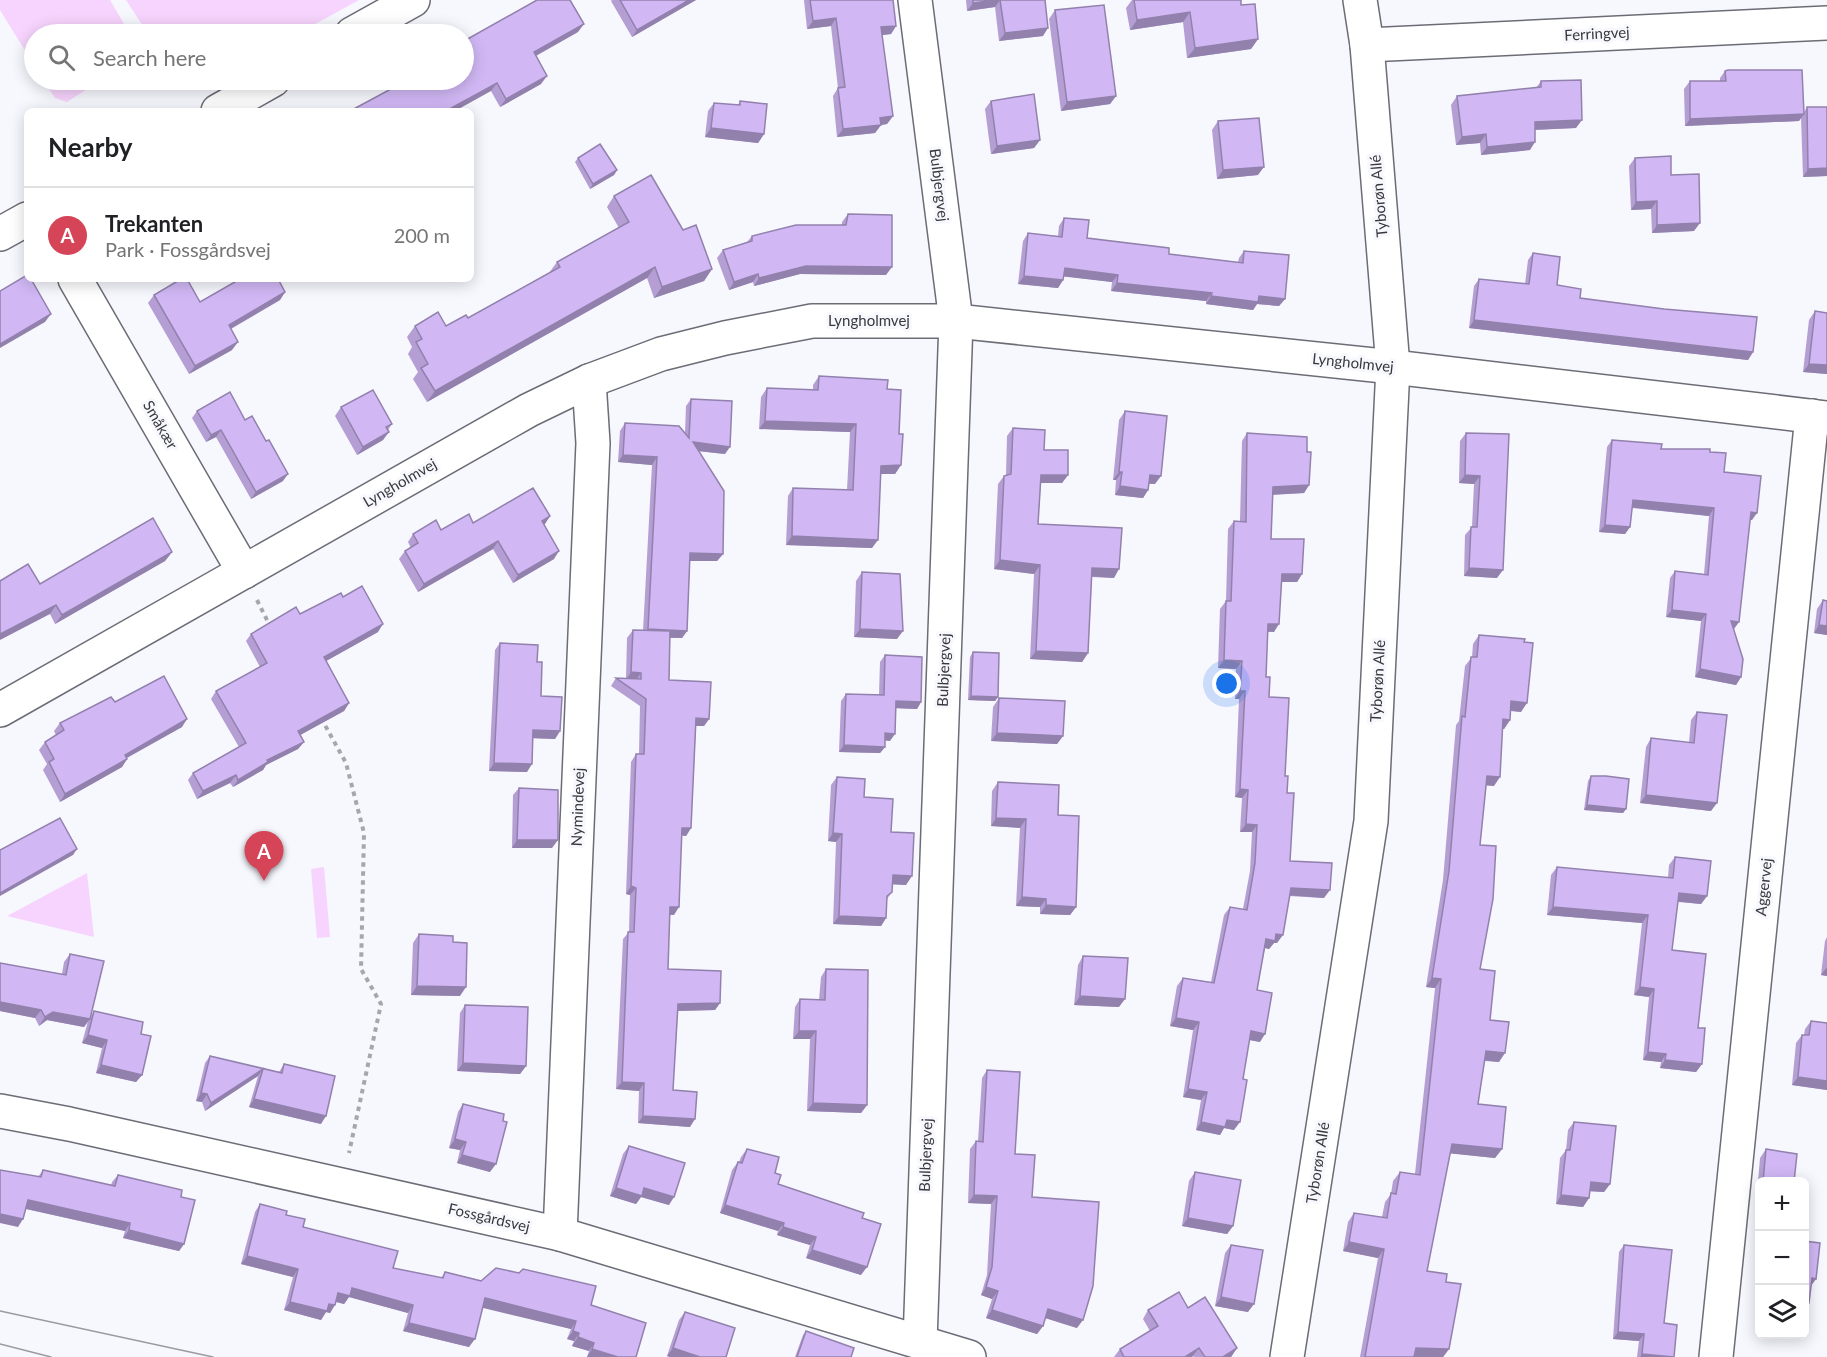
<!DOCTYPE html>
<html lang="en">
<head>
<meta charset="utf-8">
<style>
  :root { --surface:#fff; --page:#f6f6f6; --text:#202124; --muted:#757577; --line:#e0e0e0; --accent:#d54457 }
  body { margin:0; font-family:Lato,sans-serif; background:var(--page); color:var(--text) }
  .controls { position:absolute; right:18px; bottom:18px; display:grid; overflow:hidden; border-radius:9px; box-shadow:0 3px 15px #0003 }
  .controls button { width:54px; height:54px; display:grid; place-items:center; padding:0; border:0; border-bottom:2px solid var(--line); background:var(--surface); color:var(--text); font:30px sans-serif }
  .you { position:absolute; left:1227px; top:684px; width:21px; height:21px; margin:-15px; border:4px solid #fff; border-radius:50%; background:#1a73e8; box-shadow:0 0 0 9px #1a73e833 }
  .badge { display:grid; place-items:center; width:39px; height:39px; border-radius:50%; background:var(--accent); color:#fff; font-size:20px; font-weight:700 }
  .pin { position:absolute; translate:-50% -50px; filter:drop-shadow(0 2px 3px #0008) }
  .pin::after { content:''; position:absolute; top:32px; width:21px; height:18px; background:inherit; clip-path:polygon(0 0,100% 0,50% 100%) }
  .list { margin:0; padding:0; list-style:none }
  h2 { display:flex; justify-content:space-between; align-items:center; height:78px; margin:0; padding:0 24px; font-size:26px }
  h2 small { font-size:20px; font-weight:400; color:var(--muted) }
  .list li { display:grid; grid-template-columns:39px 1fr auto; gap:18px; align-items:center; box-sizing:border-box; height:96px; padding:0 24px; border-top:2px solid var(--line) }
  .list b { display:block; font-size:22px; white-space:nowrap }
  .list p { margin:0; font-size:20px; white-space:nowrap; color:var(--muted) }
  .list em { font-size:20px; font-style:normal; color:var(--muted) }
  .icon { flex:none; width:33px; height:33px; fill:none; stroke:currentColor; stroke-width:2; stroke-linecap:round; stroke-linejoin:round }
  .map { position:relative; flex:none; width:1827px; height:1357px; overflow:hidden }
  .search { position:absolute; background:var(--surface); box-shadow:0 3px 15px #0003; left:24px; top:24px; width:450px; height:66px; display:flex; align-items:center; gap:15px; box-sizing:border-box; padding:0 21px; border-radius:33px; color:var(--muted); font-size:22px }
  .panel { position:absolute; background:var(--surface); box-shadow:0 3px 15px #0003; left:24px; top:108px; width:450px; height:174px; border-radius:9px }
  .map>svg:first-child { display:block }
  .green { fill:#f7d4fd }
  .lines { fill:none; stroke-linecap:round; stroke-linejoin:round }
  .minor-casing { stroke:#6c6c76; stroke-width:36 }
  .path { stroke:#a6a6ad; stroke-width:4; stroke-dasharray:4.5 4.5; stroke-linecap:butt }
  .minor { stroke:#fff; stroke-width:33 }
  .tram { stroke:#9a9aa0; stroke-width:1.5 }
  .wall { fill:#b49ed3 }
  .shaded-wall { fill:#9281ac }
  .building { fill:#d1b8f5; stroke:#9281ac; stroke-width:1.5 }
  .labels { text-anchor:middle; stroke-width:6; stroke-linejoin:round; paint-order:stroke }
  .street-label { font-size:15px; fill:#38383d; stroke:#f7f7fe }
</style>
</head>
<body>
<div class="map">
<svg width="1827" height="1357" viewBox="0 0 1827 1357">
  <rect width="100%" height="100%" fill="#f7f7fe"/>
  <g class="green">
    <polygon points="0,0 110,0 130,34 34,34 34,65 0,10"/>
    <polygon points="126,0 359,0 297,34 148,34"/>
    <polygon points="43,80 101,80 67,102 55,98"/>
    <polygon points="324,867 330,937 317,938 311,869"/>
    <polygon points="87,873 94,937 7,916"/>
  </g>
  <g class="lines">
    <defs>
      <g id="minor">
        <polyline points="915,0 956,321 920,1342"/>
        <polyline points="352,34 413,0"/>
        <polyline points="1367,45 1827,23"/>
        <polyline points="218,111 273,80"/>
        <polyline points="0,234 27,219"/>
        <polyline points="75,279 244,572"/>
        <polyline points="0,710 529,410 589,381 661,354 725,338 812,321 956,321 1393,367 1827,418"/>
        <polyline points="0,1111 69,1124 560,1234 969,1357"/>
        <polyline points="560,1234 593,443 589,381"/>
        <polyline points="1287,1357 1371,821 1393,367 1367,45 1360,0"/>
        <polyline points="1716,1357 1812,416"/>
      </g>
    </defs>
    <use href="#minor" class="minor-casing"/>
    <g class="path">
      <polyline points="257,600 271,628"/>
      <polyline points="321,718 346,763 364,833 361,969 381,1004 349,1153"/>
    </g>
    <use href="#minor" class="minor"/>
    <g class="tram">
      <polyline points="0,1311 213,1357"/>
      <polyline points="0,1344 51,1357"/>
    </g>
  </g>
  <g class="wall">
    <polygon points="612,0 696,0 632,37 611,1"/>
    <polygon points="804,0 893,0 896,26 891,34 882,35 893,116 887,124 881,125 875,133 837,137 833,96 838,88 831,26 807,29"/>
    <polygon points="966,0 1045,0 1043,36 999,41 995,7 967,11"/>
    <polygon points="1132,0 1241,0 1241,5 1258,39 1251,49 1187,58 1183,22 1130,30 1126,8"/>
    <polygon points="1055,10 1116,96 1110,104 1061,111 1049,19"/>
    <polygon points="578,32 536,56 541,84 500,107 491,91 404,87"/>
    <polygon points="1725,71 1804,112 1807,107 1827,107 1827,176 1803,177 1801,117 1799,121 1685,126 1684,89 1690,81 1720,81 1720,78"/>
    <polygon points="1541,81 1576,128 1535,130 1530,150 1481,155 1480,143 1456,145 1451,105 1457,96 1536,88"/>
    <polygon points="740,101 764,134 758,143 705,137 708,111 714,103 738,105"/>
    <polygon points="991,101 1040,140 1034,148 991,154 985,109"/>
    <polygon points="1218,121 1258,175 1217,179 1212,130"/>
    <polygon points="578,158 617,170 614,175 590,189 575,162"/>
    <polygon points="1635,158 1694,231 1652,233 1651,209 1631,210 1629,166"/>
    <polygon points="614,196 683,230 712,269 704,281 654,298 647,278 427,402 413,379 418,372 408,354 412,347 407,337 415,326 446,326 468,318 549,273 557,262 619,228 607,207"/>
    <polygon points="848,214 886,275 800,274 754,286 753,282 729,290 717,258 723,250 747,242 752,236 842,225 842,222"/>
    <polygon points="1064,218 1087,238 1169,254 1238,262 1239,258 1244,251 1285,299 1279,306 1257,304 1253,310 1206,304 1206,301 1111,291 1112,282 1064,276 1063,280 1058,288 1018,284 1023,241 1028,233 1058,236 1059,226"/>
    <polygon points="1533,253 1557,285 1580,298 1753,352 1748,360 1469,328 1474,286 1479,279 1525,284 1528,260"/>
    <polygon points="285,292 280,300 231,329 232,350 189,374 148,303 154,295 200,302"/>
    <polygon points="1815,311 1827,313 1827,374 1803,372 1809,320"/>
    <polygon points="819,376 887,389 899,434 901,465 895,474 881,474 872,548 786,545 788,496 793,488 847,490 850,432 759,429 761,397 767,388 813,390 813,385"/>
    <polygon points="691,399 725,454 699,451 723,554 717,561 690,561 687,631 682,638 670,638 669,680 709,719 704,726 696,726 691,828 686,836 682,835 674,915 670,915 668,969 720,1003 715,1010 678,1011 673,1090 690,1127 638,1123 639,1091 616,1089 623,939 629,932 630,895 626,894 631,762 636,754 639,754 640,706 611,686 616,678 626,679 627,638 633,630 643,631 652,465 618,462 620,431 625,423 685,433 686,406"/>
    <polygon points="341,407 392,424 388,430 383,440 357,455 335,416"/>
    <polygon points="197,411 245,420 266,441 283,481 251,499 216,437 206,442 192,418"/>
    <polygon points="1125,411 1155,484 1149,484 1148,490 1143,498 1115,495 1116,480 1113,480 1119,420"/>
    <polygon points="1013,428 1044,450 1068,475 1062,483 1041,483 1038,524 1114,578 1092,577 1088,653 1082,662 1030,659 1034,574 994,569 998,484 1004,476 1006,475 1007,436"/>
    <polygon points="1247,433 1307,452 1309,485 1304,493 1272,495 1271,539 1302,574 1297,582 1282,582 1274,632 1268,632 1266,677 1269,697 1285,776 1290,861 1324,898 1289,896 1277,943 1274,943 1269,949 1265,948 1257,990 1260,1042 1249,1040 1234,1130 1224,1128 1220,1135 1196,1130 1201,1100 1183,1097 1193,1030 1170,1026 1177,986 1183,978 1211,982 1224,915 1230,907 1243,909 1250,871 1252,832 1240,832 1242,798 1235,797 1239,699 1235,699 1236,669 1218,668 1220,609 1226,601 1228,529 1234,521 1240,521 1242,441"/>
    <polygon points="1466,433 1509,434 1497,578 1464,576 1465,535 1472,527 1474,484 1459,483 1460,441"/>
    <polygon points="1612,440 1661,449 1710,452 1724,472 1752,520 1750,520 1734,629 1741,677 1736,685 1695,677 1701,621 1666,617 1670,578 1675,571 1704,574 1709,516 1632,508 1630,527 1625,534 1599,532 1607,447"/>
    <polygon points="550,516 544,525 554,559 513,583 493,549 418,592 399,559 405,551 411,548 408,542 413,534 441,530 473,523"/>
    <polygon points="172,552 165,561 55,624 50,614 40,584"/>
    <polygon points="862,572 897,639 854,637 856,581"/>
    <polygon points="343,597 378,632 326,661 349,703 344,711 300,735 304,742 298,749 266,765 263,770 233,787 230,783 197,799 188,780 193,773 239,747 211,699 216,691 260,667 246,641 251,634"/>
    <polygon points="1823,600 1827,601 1827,635 1814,633 1817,609"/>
    <polygon points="1479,635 1521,712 1510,711 1510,720 1504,729 1502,728 1494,786 1486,785 1480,845 1480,969 1499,1062 1485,1061 1478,1104 1502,1149 1495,1158 1450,1153 1427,1271 1446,1282 1449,1349 1443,1357 1360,1357 1378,1258 1343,1251 1348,1222 1354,1213 1382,1217 1385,1202 1391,1194 1393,1181 1400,1172 1415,1174 1435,988 1426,987 1443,880 1456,725 1459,721 1465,666 1472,657 1473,644"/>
    <polygon points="500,643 537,662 541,696 560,731 555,739 533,738 527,772 489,771 495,650"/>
    <polygon points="973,652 998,697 995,701 968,700 970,657"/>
    <polygon points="885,655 921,702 917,709 896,708 890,741 885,740 885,747 880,753 839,752 841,701 846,694 879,695 880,662"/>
    <polygon points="999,698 1063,736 1057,744 991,741 993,707"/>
    <polygon points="115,702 182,727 127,758 127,759 122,767 60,802 43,770 47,764 39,750 45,742 56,735 54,731 60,723"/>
    <polygon points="1697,712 1711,811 1640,803 1646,747 1651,738 1689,743 1691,720"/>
    <polygon points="1591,776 1626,809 1623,813 1584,810 1588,781"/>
    <polygon points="837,777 864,797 891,832 906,885 892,884 892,892 887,899 886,918 881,926 833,924 836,842 828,841 831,785"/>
    <polygon points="998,782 1058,815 1076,907 1070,915 1040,914 1040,907 1016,906 1020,828 991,826 992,791"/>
    <polygon points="519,788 552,848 512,848 513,795"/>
    <polygon points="1675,857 1707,896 1701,904 1678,902 1672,950 1698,1028 1702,1064 1696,1072 1660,1068 1661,1062 1643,1060 1649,997 1634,995 1642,923 1547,915 1551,875 1557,867 1668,878 1669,865"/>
    <polygon points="419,934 453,942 460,996 411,995 413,943"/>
    <polygon points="1827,937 1827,976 1821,975 1825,941"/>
    <polygon points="70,954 91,1016 94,1011 141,1034 142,1075 136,1082 96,1073 102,1048 82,1043 88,1021 84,1027 47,1020 39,1026 35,1018 0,1011 0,963 62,974 64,962"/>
    <polygon points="1083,956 1119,1007 1074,1005 1078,965"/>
    <polygon points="826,969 867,1105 861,1113 807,1111 810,1039 793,1039 795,1007 800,999 819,1000 821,977"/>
    <polygon points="465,1005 526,1066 520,1074 457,1071 460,1013"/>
    <polygon points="1811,1021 1827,1023 1827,1090 1792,1085 1796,1043 1802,1035 1804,1035 1805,1029"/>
    <polygon points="210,1056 279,1072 284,1064 321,1124 249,1107 258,1076 205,1111 202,1102 196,1101 205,1063"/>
    <polygon points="987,1070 1015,1154 1032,1197 1077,1328 1045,1318 1043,1326 1037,1334 986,1318 992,1299 981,1295 987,1275 991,1204 968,1203 970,1149 976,1141 978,1141 982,1078"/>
    <polygon points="463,1104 490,1172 457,1163 460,1150 449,1148 458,1112"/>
    <polygon points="1574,1122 1610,1184 1604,1192 1590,1191 1589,1198 1583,1207 1556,1204 1560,1158 1566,1150 1568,1130"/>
    <polygon points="629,1146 669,1205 641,1197 636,1204 610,1196 623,1154"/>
    <polygon points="747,1149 775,1173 778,1184 862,1218 861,1275 806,1258 810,1245 777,1235 778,1231 720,1213 732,1170 738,1162 739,1162 741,1157"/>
    <polygon points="1766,1149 1794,1182 1760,1182 1760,1195 1757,1194 1760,1158"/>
    <polygon points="43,1170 111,1186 112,1182 118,1175 181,1197 184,1244 179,1251 123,1238 125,1231 26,1209 18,1227 38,1177"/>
    <polygon points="1195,1172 1233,1226 1227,1234 1182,1226 1189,1181"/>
    <polygon points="260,1204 286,1215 303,1227 393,1268 441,1278 445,1272 591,1305 636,1357 587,1357 589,1351 572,1346 574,1341 567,1339 571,1329 483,1307 469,1347 403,1331 408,1313 349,1297 344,1304 336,1302 330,1313 326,1312 321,1320 284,1310 293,1277 241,1264 255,1212"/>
    <polygon points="1231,1245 1248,1312 1215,1306 1225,1253"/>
    <polygon points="1624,1245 1674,1357 1637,1357 1639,1341 1613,1339 1619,1252"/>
    <polygon points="1188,1308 1237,1348 1231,1357 1194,1357 1193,1356 1192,1357 1114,1357 1120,1349 1150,1331 1143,1319 1148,1310"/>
    <polygon points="685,1312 726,1357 670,1357 667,1356 679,1320"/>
    <polygon points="806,1331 851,1357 795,1357 803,1335"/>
  </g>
  <g class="shaded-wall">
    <polygon points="689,0 696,0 632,37 637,30"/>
    <polygon points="996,0 1000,0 995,7 967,11 973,3"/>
    <polygon points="1190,12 1183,22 1130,30 1137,20"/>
    <polygon points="836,18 831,26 807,29 813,21"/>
    <polygon points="584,24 578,32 528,60 534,52"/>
    <polygon points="896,26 891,34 876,36 881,27"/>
    <polygon points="1048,28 1043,36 999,41 1005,33"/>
    <polygon points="1258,39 1251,49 1187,58 1195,48"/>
    <polygon points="547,76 541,84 500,107 506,99"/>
    <polygon points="497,83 491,91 455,111 446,111"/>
    <polygon points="1116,96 1110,104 1061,111 1067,102"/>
    <polygon points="1804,114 1799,121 1685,126 1690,119"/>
    <polygon points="893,116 887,124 881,125 875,133 837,137 843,129 880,118"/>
    <polygon points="1582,120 1576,128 1529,130 1535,122"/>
    <polygon points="711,128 764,134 758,143 705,137"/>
    <polygon points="1486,134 1480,143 1456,145 1462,137"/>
    <polygon points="1040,140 1034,148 991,154 997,146"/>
    <polygon points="1535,142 1530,150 1481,155 1487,147"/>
    <polygon points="1264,167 1258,175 1217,179 1223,170"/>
    <polygon points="1827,168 1827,176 1803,177 1808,169"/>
    <polygon points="617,170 614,175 590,189 593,184"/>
    <polygon points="1657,201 1651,209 1631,210 1636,202"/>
    <polygon points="1700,223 1694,231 1652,233 1657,225"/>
    <polygon points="806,266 892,267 886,275 800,274 754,286 759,278"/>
    <polygon points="655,267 647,278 427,402 435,391"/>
    <polygon points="1065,268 1118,275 1112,282 1059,276"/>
    <polygon points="712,269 704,281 654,298 662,287"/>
    <polygon points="758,274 753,282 729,290 734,282"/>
    <polygon points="1024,276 1063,280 1058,288 1018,284"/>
    <polygon points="1117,283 1212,293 1206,301 1111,291"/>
    <polygon points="285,292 280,300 223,333 229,325"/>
    <polygon points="1211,296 1259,296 1285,299 1279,306 1257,304 1253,310 1206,304"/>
    <polygon points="51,314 45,322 0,348 0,344"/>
    <polygon points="1474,320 1753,352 1748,360 1469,328"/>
    <polygon points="238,342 232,350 189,374 195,366"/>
    <polygon points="1809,364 1827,365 1827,374 1803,372"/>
    <polygon points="765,421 856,424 850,432 759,429"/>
    <polygon points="221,430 216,437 206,442 211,435"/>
    <polygon points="389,432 383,440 357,455 363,447"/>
    <polygon points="693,442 730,447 725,454 688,450"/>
    <polygon points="623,455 657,457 652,465 618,462"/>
    <polygon points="901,465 895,474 876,474 881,466"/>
    <polygon points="1119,472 1122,472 1116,480 1113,480"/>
    <polygon points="288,474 283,481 251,499 256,492"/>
    <polygon points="1041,475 1068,475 1062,483 1035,483"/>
    <polygon points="1150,475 1161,476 1155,484 1145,483"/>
    <polygon points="1465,475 1480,476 1474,484 1459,483"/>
    <polygon points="1309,485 1304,493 1267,495 1273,487"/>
    <polygon points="1120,486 1148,490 1143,498 1115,495"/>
    <polygon points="1633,500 1714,508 1709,516 1628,507"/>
    <polygon points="1751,512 1757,513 1752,520 1746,520"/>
    <polygon points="550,516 545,524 536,529 542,521"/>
    <polygon points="1605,525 1630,527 1625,534 1599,532"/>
    <polygon points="792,536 878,540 872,548 786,545"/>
    <polygon points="498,541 493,549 418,592 424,584"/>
    <polygon points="559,551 554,559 513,583 518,575"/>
    <polygon points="172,552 165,561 55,624 62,615"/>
    <polygon points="690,553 723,554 717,561 685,561"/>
    <polygon points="1000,560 1040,565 1034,574 994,569"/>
    <polygon points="1092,568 1119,569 1114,578 1086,576"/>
    <polygon points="1469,568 1503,570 1497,578 1464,576"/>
    <polygon points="1282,574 1302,574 1297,582 1276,582"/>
    <polygon points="56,605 50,614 0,640 0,634"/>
    <polygon points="1672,610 1706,614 1701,621 1666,617"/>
    <polygon points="1731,621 1739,622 1734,629 1726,628"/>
    <polygon points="383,624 378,632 319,665 324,657"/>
    <polygon points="1268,624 1279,624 1274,632 1263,631"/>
    <polygon points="1819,625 1827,626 1827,635 1814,633"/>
    <polygon points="648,629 687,631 682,638 643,637"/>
    <polygon points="860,629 903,631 897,639 854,637"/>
    <polygon points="1036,651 1088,653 1082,662 1030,659"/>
    <polygon points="1224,660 1242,661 1236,669 1218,668"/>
    <polygon points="1700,669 1741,677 1736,685 1695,677"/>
    <polygon points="631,672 641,673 636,680 626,680"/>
    <polygon points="1240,691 1245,691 1239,699 1235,699"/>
    <polygon points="971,696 998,697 995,701 968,700"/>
    <polygon points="896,701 921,702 917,709 891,708"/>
    <polygon points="1511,701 1527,703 1521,712 1505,710"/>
    <polygon points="349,703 344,711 293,739 298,731"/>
    <polygon points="696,718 709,719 704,726 691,726"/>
    <polygon points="187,719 182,727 119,762 125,755"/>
    <polygon points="1503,719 1510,720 1504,729 1497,728"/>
    <polygon points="533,730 560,731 555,739 528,738"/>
    <polygon points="885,733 895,734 890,741 881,740"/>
    <polygon points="997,733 1063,736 1057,744 991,741"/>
    <polygon points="304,742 298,749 266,765 263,770 233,787 238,780 267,760"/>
    <polygon points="844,745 885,747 880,753 839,752"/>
    <polygon points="127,759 122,767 60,802 65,794"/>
    <polygon points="494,763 532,764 527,772 489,771"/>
    <polygon points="236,775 230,783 197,799 203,791"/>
    <polygon points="1487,776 1500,777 1494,786 1481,785"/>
    <polygon points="1240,789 1248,790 1242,798 1235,797"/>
    <polygon points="1646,795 1717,803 1711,811 1640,803"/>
    <polygon points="1587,805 1626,809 1623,813 1584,810"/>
    <polygon points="996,818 1026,819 1020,828 991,826"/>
    <polygon points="1246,824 1257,825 1252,832 1240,832"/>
    <polygon points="682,828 691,828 686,836 677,835"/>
    <polygon points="833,833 842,834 836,842 828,841"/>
    <polygon points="517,840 558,840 552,848 512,848"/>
    <polygon points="77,849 73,855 0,896 0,893"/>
    <polygon points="893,875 912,876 906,885 887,884"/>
    <polygon points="631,886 636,888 630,895 626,894"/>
    <polygon points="1291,888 1330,890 1324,898 1285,895"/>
    <polygon points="1679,893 1707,896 1701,904 1673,901"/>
    <polygon points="1022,897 1046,899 1040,907 1016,906"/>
    <polygon points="1046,905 1076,907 1070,915 1040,914"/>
    <polygon points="670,907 679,907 674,915 665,914"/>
    <polygon points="1553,907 1648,915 1642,923 1547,915"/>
    <polygon points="839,916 886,918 881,926 833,924"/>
    <polygon points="1276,934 1283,935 1277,943 1274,943 1269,949 1261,947 1266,939"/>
    <polygon points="1827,967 1827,976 1821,975"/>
    <polygon points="1432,978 1441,979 1435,988 1426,987"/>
    <polygon points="417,986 466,987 460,996 411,995"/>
    <polygon points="1640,987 1654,989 1649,997 1634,995"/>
    <polygon points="1080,996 1125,999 1119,1007 1074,1005"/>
    <polygon points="0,1002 41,1010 35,1018 0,1011"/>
    <polygon points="720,1003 715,1010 673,1011 678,1004"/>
    <polygon points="53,1012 90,1019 84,1027 47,1020 39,1026 45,1017"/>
    <polygon points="1176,1018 1199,1022 1193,1030 1170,1026"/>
    <polygon points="799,1031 816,1031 810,1039 793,1039"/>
    <polygon points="1251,1031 1265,1034 1260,1042 1245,1039"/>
    <polygon points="88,1035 107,1040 102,1048 82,1043"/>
    <polygon points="1486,1051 1505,1053 1499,1062 1480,1060"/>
    <polygon points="1648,1052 1666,1054 1661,1062 1643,1060"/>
    <polygon points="1665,1060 1702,1064 1696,1072 1660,1068"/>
    <polygon points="463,1063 526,1066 520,1074 457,1071"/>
    <polygon points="101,1065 142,1075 136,1082 96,1073"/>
    <polygon points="263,1069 258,1076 205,1111 211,1103"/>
    <polygon points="1798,1077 1827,1081 1827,1090 1792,1085"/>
    <polygon points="622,1082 644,1083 639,1091 616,1089"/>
    <polygon points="1188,1089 1207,1092 1201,1100 1183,1097"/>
    <polygon points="201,1093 207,1094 202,1102 196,1101"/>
    <polygon points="254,1099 326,1116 321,1124 249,1107"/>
    <polygon points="813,1103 867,1105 861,1113 807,1111"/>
    <polygon points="643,1116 695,1119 690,1127 638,1123"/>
    <polygon points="1227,1120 1240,1122 1234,1130 1224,1128 1220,1135 1196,1130 1201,1122"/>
    <polygon points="455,1139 466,1142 460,1150 449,1148"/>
    <polygon points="1452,1144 1502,1149 1495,1158 1446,1153"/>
    <polygon points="462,1155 496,1164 490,1172 457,1163"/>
    <polygon points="1591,1182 1610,1184 1604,1192 1585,1191"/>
    <polygon points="616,1188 644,1188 674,1197 669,1205 641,1197 636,1204 610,1196"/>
    <polygon points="974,1195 997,1196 991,1204 968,1203"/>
    <polygon points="1561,1195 1589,1198 1583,1207 1556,1204"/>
    <polygon points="28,1200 130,1223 125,1231 22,1208"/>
    <polygon points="725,1205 784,1223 778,1231 720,1213"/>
    <polygon points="0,1214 23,1219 18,1227 0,1223"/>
    <polygon points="1188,1218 1233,1226 1227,1234 1182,1226"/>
    <polygon points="783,1227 816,1237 810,1245 777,1235"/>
    <polygon points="129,1230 184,1244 179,1251 123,1238"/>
    <polygon points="1349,1242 1384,1249 1378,1258 1343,1251"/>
    <polygon points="812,1250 867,1267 861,1275 806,1258"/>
    <polygon points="247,1256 298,1269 293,1277 241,1264"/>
    <polygon points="1812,1278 1816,1279 1811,1286"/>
    <polygon points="986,1287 998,1291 992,1299 981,1295"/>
    <polygon points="352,1288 413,1305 408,1313 349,1297 344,1304 333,1301 338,1293"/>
    <polygon points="1221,1297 1254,1304 1248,1312 1215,1306"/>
    <polygon points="485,1298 576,1321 571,1329 479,1307"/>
    <polygon points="290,1302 329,1304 335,1305 330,1313 326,1312 321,1320 284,1310"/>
    <polygon points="1804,1303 1809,1303 1805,1310 1804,1310"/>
    <polygon points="1048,1309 1083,1320 1077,1328 1042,1317"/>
    <polygon points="992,1310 1043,1326 1037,1334 986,1318"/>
    <polygon points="409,1323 475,1339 469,1347 403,1331"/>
    <polygon points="573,1331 579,1333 574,1341 567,1339"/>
    <polygon points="1618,1332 1644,1334 1639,1341 1613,1339"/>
    <polygon points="578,1337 594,1343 589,1351 572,1346"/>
    <polygon points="673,1348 700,1357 670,1357 667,1356"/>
    <polygon points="1199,1348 1192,1357 1185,1357"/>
    <polygon points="1237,1348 1231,1357 1223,1357"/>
    <polygon points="1416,1348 1449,1349 1443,1357 1410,1357"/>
    <polygon points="592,1349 618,1357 587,1357"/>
    <polygon points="1642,1354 1669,1357 1640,1357"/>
  </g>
  <g class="building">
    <polygon points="537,0 570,0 584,24 534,52 547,76 506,99 497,83 446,111 350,111 402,83 404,87 418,80 464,80 464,41"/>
    <polygon points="620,0 689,0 637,30"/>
    <polygon points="810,0 893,0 896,26 881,27 893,116 880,118 881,125 843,129 838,88 845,87 836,18 813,21"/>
    <polygon points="973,0 996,0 973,3"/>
    <polygon points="1000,0 1045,0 1048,28 1005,33"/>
    <polygon points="1134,0 1241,0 1241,5 1255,4 1258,39 1195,48 1190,12 1137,20"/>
    <polygon points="1104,5 1116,96 1067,102 1055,10"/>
    <polygon points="1728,70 1802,70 1804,114 1690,119 1690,81 1726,81 1725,71"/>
    <polygon points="1581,80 1582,120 1535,122 1535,142 1487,147 1486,134 1462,137 1457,96 1541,87 1541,81"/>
    <polygon points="1034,94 1040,140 997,146 991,101"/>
    <polygon points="740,101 767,104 764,134 711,128 714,103 740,105"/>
    <polygon points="1807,107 1827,107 1827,168 1808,169"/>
    <polygon points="1259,118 1264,167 1223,170 1218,121"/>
    <polygon points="600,144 617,170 593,184 578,158"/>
    <polygon points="1671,156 1671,175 1699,174 1700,223 1657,225 1657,201 1636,202 1635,158"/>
    <polygon points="651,175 683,230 696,225 712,269 662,287 655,267 435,391 421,368 428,364 416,342 422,339 415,326 438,312 446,326 466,315 468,318 560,267 557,262 629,222 614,196"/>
    <polygon points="848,214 892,215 892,267 806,266 759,278 758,274 734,282 723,250 752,241 752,236 796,225 846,225"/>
    <polygon points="1064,218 1089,220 1087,238 1169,248 1169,254 1243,263 1244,251 1289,255 1285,299 1259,296 1258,302 1211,296 1212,293 1117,283 1118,275 1065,268 1063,280 1024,276 1028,233 1062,237"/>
    <polygon points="1533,253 1560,257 1557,285 1581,289 1580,298 1664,309 1757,317 1753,352 1474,320 1479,279 1529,284"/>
    <polygon points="27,275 27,279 31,279 51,314 0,344 0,291"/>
    <polygon points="181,279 187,279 200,302 240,279 278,279 285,292 229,325 238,342 195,366 154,295"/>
    <polygon points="1815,311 1827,313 1827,365 1809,364"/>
    <polygon points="819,376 888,380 887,389 901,390 899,434 903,434 901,465 881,466 878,540 792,536 793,488 853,490 856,424 765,421 767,388 818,390"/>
    <polygon points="373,390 392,424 386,427 389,432 363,447 341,407"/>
    <polygon points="230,392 245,420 252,416 266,441 269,440 288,474 256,492 221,430 211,435 197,411"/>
    <polygon points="691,399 732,401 730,447 693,442 724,491 723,554 690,553 687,631 648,629 657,457 623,455 625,423 679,426 689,438"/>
    <polygon points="1125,411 1167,416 1161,476 1150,475 1148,490 1120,486 1122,472 1119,472"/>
    <polygon points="1013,428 1045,430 1044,450 1068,450 1068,475 1041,475 1038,524 1122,528 1119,569 1092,568 1088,653 1036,651 1040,565 1000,560 1004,476 1011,474"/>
    <polygon points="1247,433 1307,437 1307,452 1311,452 1309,485 1273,487 1271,539 1304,539 1302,574 1282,574 1279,624 1268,624 1266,677 1270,677 1269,697 1289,698 1285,776 1288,776 1287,793 1294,793 1290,861 1332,863 1330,890 1291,888 1283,935 1276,934 1275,941 1266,939 1257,990 1272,993 1265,1034 1251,1031 1243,1079 1247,1080 1240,1122 1227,1120 1225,1127 1201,1122 1207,1092 1188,1089 1199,1022 1176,1018 1183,978 1214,983 1230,907 1247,910 1255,863 1257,825 1246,824 1248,790 1240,789 1245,691 1240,691 1242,661 1224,660 1226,601 1231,601 1234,521 1246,522"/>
    <polygon points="1466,433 1509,434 1503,570 1469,568 1471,527 1477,527 1480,476 1465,475"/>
    <polygon points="1612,440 1662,444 1661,449 1710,449 1710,452 1726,453 1724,472 1761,476 1757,513 1751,512 1739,622 1731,621 1743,659 1741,677 1700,669 1706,614 1672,610 1675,571 1708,575 1714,508 1633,500 1630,527 1605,525"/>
    <polygon points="533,488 550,516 542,521 559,551 518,575 498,541 424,584 405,551 418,543 413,534 436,520 441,530 469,514 473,523"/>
    <polygon points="153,518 172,552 62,615 56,605 0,634 0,581 28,564 40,584"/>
    <polygon points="862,572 900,574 903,631 860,629"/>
    <polygon points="362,586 383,624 324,657 349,703 298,731 304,742 267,760 268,762 238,780 236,775 203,791 193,773 246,743 216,691 267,663 251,634 296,607 300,614 341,593 343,597"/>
    <polygon points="1823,600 1827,601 1827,626 1819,625"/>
    <polygon points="633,630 670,631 669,680 711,682 709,719 696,718 691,828 682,828 679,907 670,907 668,969 721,971 720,1003 678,1004 673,1090 697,1092 695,1119 643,1116 644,1083 622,1082 628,932 634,932 636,888 631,886 636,754 644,754 646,699 616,678 641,679 641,673 631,672"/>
    <polygon points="1479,635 1525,639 1524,642 1533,643 1527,703 1511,701 1510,720 1503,719 1500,777 1487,776 1480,845 1496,846 1493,899 1480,969 1495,971 1490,1020 1509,1022 1505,1053 1486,1051 1478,1104 1506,1107 1502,1149 1452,1144 1427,1271 1447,1274 1446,1282 1461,1284 1449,1349 1416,1348 1414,1357 1365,1357 1384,1249 1349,1242 1354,1213 1387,1218 1391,1193 1396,1194 1400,1172 1420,1175 1441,979 1432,978 1449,871 1462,716 1465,717 1471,657 1477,657"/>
    <polygon points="500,643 538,645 537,662 542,662 541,696 562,697 560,731 533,730 532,764 494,763"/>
    <polygon points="973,652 999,653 998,697 971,696"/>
    <polygon points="885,655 922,657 921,702 896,701 895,734 885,733 885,747 844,745 846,694 884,695"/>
    <polygon points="164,676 187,719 125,755 127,759 65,794 49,762 54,759 45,742 64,730 60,723 111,697 115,702"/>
    <polygon points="999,698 1065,701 1063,736 997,733"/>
    <polygon points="1697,712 1727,715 1717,803 1646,795 1651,738 1694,743"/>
    <polygon points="1591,776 1606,776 1629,779 1626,809 1587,805"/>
    <polygon points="837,777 865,779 864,797 893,799 891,832 914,833 912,876 893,875 892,892 887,896 886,918 839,916 842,834 833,833"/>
    <polygon points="998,782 1059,785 1058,815 1079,816 1076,907 1046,905 1046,899 1022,897 1026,819 996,818"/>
    <polygon points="519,788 558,790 558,840 517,840"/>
    <polygon points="60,818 77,849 0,893 0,850"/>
    <polygon points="1675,857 1711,861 1707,896 1679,893 1672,950 1706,954 1698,1028 1705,1028 1702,1064 1665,1060 1666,1054 1648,1052 1654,989 1640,987 1648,915 1553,907 1557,867 1673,878"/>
    <polygon points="419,934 453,936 453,942 467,943 466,987 417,986"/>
    <polygon points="70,954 104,961 90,1019 53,1012 45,1017 41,1010 0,1002 0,1003 0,963 66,975"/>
    <polygon points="1083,956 1128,958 1125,999 1080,996"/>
    <polygon points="826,969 868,970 867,1105 813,1103 816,1031 799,1031 800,999 825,1000"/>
    <polygon points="465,1005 528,1007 526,1066 463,1063"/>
    <polygon points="94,1011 143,1022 141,1034 151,1036 142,1075 101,1065 107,1040 88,1035"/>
    <polygon points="1811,1021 1827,1023 1827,1081 1798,1077 1802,1035 1809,1035"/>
    <polygon points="210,1056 282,1073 284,1064 335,1076 326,1116 254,1099 263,1069 211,1103 207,1094 201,1093"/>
    <polygon points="987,1070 1020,1072 1015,1154 1035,1155 1032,1197 1099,1202 1093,1286 1083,1320 1048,1309 1043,1326 992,1310 998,1291 986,1287 992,1267 997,1196 974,1195 976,1141 983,1142"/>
    <polygon points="463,1104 504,1114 503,1121 507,1122 496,1164 462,1155 466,1142 455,1139"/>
    <polygon points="1574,1122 1616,1126 1610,1184 1591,1182 1589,1198 1561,1195 1566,1150 1570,1150"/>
    <polygon points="629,1146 685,1163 674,1197 644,1188 642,1196 616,1188"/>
    <polygon points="747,1149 779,1157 775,1173 781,1175 778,1184 864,1213 862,1218 881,1224 867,1267 812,1250 816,1237 783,1227 784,1223 725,1205 738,1162 742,1163"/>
    <polygon points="1766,1149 1797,1154 1794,1182 1763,1182"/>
    <polygon points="0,1170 41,1177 43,1170 115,1186 118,1175 182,1190 181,1197 195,1200 184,1244 129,1230 130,1223 28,1200 23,1219 0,1214"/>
    <polygon points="1195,1172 1241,1180 1233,1226 1188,1218"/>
    <polygon points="260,1204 287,1211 286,1215 305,1219 303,1227 398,1251 393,1268 443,1278 445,1272 481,1281 496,1268 519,1273 523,1269 596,1286 591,1305 646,1323 636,1357 618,1357 592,1349 594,1343 578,1337 579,1333 573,1331 576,1321 485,1298 475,1339 409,1323 413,1305 352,1288 350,1296 338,1293 335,1305 329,1304 327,1311 290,1302 298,1269 247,1256"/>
    <polygon points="1804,1241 1820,1243 1816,1279 1812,1278 1809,1303 1804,1303"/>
    <polygon points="1231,1245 1263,1250 1254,1304 1221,1297"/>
    <polygon points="1624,1245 1672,1250 1664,1323 1677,1325 1674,1357 1642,1354 1644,1334 1618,1332"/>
    <polygon points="1179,1292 1188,1308 1205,1297 1237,1348 1223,1357 1205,1357 1199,1348 1185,1357 1124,1357 1120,1349 1158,1326 1148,1310"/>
    <polygon points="685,1312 735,1328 726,1357 700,1357 673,1348"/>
    <polygon points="806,1331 854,1348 851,1357 797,1357"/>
  </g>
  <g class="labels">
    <g class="street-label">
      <text transform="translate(1597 34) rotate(-3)" y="5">Ferringvej</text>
      <text transform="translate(939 185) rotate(83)" y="5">Bulbjergvej</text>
      <text transform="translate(1379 196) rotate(-95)" y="5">Tyborøn Allé</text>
      <text x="869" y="326">Lyngholmvej</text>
      <text transform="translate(1353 363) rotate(6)" y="5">Lyngholmvej</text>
      <text transform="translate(160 425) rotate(60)" y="5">Småkær</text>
      <text transform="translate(400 483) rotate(-30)" y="5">Lyngholmvej</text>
      <text transform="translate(944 670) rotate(-88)" y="5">Bulbjergvej</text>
      <text transform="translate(1378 681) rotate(-87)" y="5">Tyborøn Allé</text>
      <text transform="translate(578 807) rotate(-88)" y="5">Nymindevej</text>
      <text transform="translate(1764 887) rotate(-84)" y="5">Aggervej</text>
      <text transform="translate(926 1155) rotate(-88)" y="5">Bulbjergvej</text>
      <text transform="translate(1318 1163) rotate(-81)" y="5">Tyborøn Allé</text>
      <text transform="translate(489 1218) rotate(13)" y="5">Fossgårdsvej</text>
    </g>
  </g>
</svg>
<div class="controls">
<button>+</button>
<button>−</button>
<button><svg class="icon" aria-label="layers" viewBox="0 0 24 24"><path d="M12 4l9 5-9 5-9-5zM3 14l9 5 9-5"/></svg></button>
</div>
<div class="you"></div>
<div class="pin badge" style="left:264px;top:881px">A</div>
<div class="search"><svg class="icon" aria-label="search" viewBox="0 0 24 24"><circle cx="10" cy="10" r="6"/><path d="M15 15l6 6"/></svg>Search here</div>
<section class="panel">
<h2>Nearby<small></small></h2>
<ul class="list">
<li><span class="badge">A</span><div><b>Trekanten</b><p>Park · Fossgårdsvej</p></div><em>200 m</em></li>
</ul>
</section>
</div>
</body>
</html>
